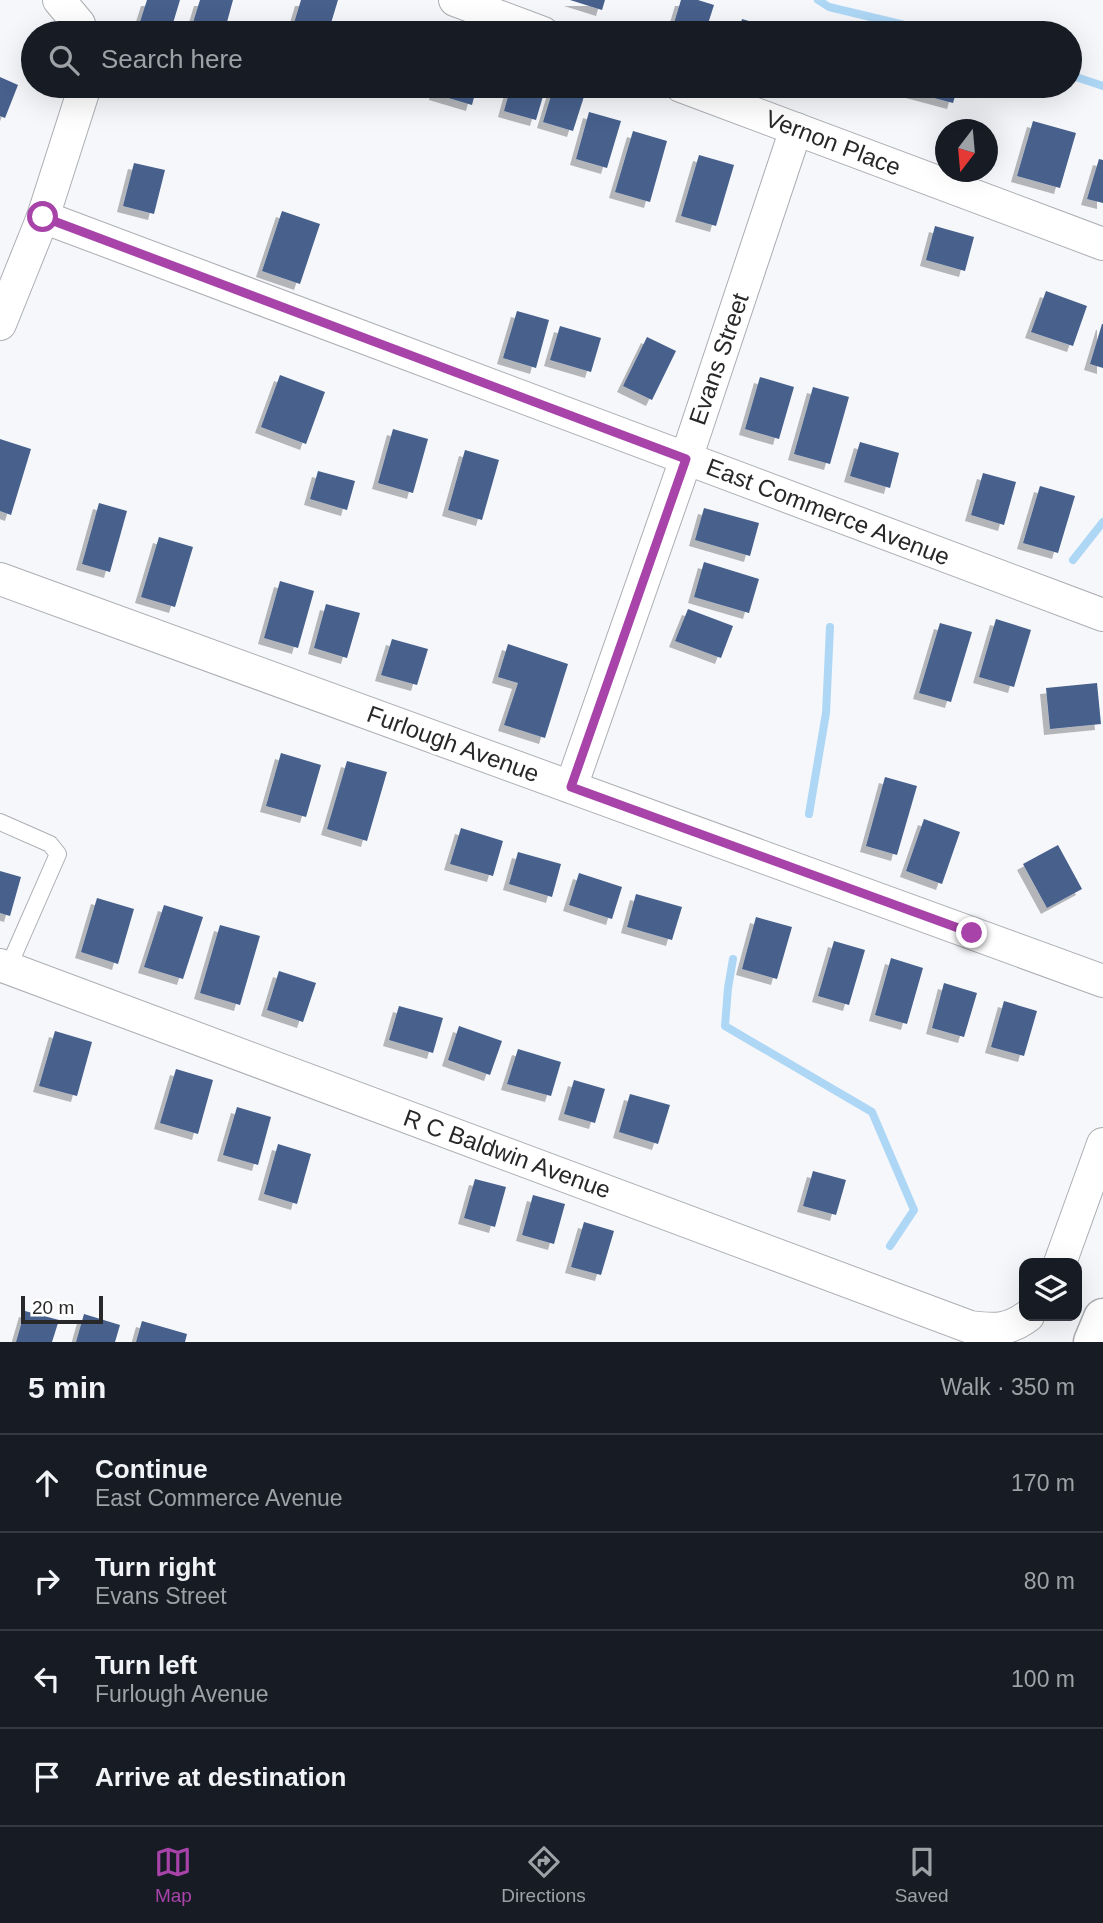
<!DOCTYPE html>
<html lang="en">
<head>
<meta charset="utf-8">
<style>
  :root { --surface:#171b24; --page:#20242c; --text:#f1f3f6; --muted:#9ea1a6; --line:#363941; --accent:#a743a9 }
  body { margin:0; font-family:Arial,sans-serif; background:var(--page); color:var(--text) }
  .controls { position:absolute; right:21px; bottom:21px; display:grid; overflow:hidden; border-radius:14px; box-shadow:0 7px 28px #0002 }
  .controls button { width:63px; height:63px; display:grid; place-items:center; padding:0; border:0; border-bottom:2px solid var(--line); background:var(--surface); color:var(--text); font:35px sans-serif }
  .compass { position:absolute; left:935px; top:119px; width:63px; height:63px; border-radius:50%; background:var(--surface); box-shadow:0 7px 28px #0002; rotate:196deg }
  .scale { position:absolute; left:21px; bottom:18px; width:82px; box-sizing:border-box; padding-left:7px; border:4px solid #28282a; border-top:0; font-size:19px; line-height:24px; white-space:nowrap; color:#28282a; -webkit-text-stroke:5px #fff; paint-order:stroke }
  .stop { position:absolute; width:21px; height:21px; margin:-16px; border:5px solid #a743a9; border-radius:50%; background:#fff }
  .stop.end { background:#a743a9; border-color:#fff; box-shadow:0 2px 7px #0008 }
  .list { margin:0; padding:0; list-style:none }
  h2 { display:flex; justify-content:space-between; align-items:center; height:91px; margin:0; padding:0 28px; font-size:30px }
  h2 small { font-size:23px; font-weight:400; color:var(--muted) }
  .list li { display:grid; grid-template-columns:46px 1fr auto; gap:21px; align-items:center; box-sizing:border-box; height:98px; padding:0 28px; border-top:2px solid var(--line) }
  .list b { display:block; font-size:26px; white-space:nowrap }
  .list p { margin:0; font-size:23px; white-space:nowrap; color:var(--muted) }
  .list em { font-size:23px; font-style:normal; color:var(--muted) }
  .icon { flex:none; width:38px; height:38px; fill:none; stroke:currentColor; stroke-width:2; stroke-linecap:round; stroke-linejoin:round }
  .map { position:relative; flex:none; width:1103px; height:1342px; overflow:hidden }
  .search { position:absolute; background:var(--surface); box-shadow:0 7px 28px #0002; left:21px; right:21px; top:21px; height:77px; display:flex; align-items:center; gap:18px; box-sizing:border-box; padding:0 24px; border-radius:38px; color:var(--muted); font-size:26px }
  .sheet { height:483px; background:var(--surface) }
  nav { display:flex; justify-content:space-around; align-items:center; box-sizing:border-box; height:98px; border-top:2px solid var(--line); background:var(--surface); font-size:19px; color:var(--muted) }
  nav a { display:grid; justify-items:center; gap:4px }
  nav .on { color:var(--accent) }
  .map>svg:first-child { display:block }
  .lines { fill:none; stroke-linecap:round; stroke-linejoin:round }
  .stream { stroke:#aed7f6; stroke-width:8 }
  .building { fill:#47608c; filter:url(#shadow) }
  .service-casing { stroke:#acaeb2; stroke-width:18 }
  .minor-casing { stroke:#acaeb2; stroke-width:34 }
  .secondary-casing { stroke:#acaeb2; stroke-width:41 }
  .service { stroke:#fff; stroke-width:16 }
  .minor { stroke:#fff; stroke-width:32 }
  .secondary { stroke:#fff; stroke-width:38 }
  .route { stroke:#a743a9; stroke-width:9 }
  .labels { text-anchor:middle; stroke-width:7; stroke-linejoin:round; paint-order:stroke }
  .street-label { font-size:24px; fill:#28282a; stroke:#fff }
</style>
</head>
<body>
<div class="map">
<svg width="1103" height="1342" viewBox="0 0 1103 1342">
  <defs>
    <filter id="shadow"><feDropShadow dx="-6" dy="6" stdDeviation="0" flood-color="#0004"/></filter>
  </defs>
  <rect width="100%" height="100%" fill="#f5f7fb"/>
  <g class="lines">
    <g class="stream">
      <polyline points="818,0 829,7 938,33"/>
      <polyline points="1070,75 1103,86"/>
      <polyline points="1073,560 1103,522"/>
      <polyline points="809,814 826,713 830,627"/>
      <polyline points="733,959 728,988 725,1026 872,1112 914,1210 890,1246"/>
    </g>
  </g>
  <g class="building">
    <polygon points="147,0 180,0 170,33 139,25"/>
    <polygon points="200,0 233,0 224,33 192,26"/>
    <polygon points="301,0 338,0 328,33 291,33"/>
    <polygon points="570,0 605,0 602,10"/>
    <polygon points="681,0 698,0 714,5 705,33 671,33"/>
    <polygon points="742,19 776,29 774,33 738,33"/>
    <polygon points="0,77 18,85 5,118 0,116"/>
    <polygon points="437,86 477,86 472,105 435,94"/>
    <polygon points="511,86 546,86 536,120 504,111"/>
    <polygon points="554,86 587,87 573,131 543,122"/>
    <polygon points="910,86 958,86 953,103 908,91"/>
    <polygon points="589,112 621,121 607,168 576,159"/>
    <polygon points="1033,121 1076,133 1060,188 1017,176"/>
    <polygon points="633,131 667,141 650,202 615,192"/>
    <polygon points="699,155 734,165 716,226 681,216"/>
    <polygon points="1099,159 1103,160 1103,203 1087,199"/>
    <polygon points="134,163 165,170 154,214 123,206"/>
    <polygon points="282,211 320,224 300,284 262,271"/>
    <polygon points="935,226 974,237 965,271 926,260"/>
    <polygon points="1046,291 1087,306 1073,346 1031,332"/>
    <polygon points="517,311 549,320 536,368 503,358"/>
    <polygon points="1102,324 1103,324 1103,368 1090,364"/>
    <polygon points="560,326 601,338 591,372 550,360"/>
    <polygon points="647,337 676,351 652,400 623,386"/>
    <polygon points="280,375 325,392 306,444 261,427"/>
    <polygon points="760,377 794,387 779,439 745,429"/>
    <polygon points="813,387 849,397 830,464 794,454"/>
    <polygon points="393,429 428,439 413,493 378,483"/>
    <polygon points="0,439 31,449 11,515 0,511"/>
    <polygon points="860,442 899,453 890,488 850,476"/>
    <polygon points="465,450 499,460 482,520 448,510"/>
    <polygon points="318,471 355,481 347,510 310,499"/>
    <polygon points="983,473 1016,482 1004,525 971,515"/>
    <polygon points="1040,486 1075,496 1058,553 1023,543"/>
    <polygon points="99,503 127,511 110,572 82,564"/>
    <polygon points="704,508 759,523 750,556 695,540"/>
    <polygon points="159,537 193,547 175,607 141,597"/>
    <polygon points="704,562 759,579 749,613 694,597"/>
    <polygon points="280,581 314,591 298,648 264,638"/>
    <polygon points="326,604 360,613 347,658 314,648"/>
    <polygon points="688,609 733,626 721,658 675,641"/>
    <polygon points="996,619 1031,630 1014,687 979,677"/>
    <polygon points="940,623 972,632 951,702 919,693"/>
    <polygon points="392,639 428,649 417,685 381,675"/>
    <polygon points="508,644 568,664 545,738 504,725 518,683 498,677"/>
    <polygon points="1097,683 1101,724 1050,729 1046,688"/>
    <polygon points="281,753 321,765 306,817 266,806"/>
    <polygon points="347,761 387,772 367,841 327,829"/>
    <polygon points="885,777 917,786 897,855 866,846"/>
    <polygon points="924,819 960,832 942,884 906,871"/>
    <polygon points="461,828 503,841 493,876 450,864"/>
    <polygon points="1058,845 1082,889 1047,908 1023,864"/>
    <polygon points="518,852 561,864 552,897 509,884"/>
    <polygon points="0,871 21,877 10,916 0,913"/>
    <polygon points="579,873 622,887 612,919 569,905"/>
    <polygon points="636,894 682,907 672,940 627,927"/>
    <polygon points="97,898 134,909 118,964 81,952"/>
    <polygon points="164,905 203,917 183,979 144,967"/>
    <polygon points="756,917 792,927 777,979 742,969"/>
    <polygon points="220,925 260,936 240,1005 200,993"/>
    <polygon points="834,941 865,950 849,1005 818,996"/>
    <polygon points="891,958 923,968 907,1024 875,1015"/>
    <polygon points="279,971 316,983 303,1022 267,1010"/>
    <polygon points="944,983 977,993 964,1037 932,1028"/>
    <polygon points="1004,1001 1037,1011 1024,1056 991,1047"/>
    <polygon points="399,1006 443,1018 433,1053 389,1040"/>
    <polygon points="459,1026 502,1041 490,1075 448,1060"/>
    <polygon points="55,1031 92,1042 77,1096 39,1086"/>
    <polygon points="518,1049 561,1062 551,1096 507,1084"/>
    <polygon points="176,1069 213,1080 198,1134 160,1123"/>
    <polygon points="574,1080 605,1089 595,1123 564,1114"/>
    <polygon points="630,1094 670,1105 658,1144 619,1132"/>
    <polygon points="237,1107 271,1117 258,1165 223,1155"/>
    <polygon points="278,1144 311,1154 297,1204 264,1194"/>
    <polygon points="813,1171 846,1180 836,1215 803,1206"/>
    <polygon points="475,1179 506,1187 495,1227 464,1218"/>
    <polygon points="533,1195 565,1204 554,1244 522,1235"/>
    <polygon points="584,1222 614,1231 601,1275 571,1267"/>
    <polygon points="25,1311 59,1320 52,1342 16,1342"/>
    <polygon points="84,1314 120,1325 115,1342 76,1342"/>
    <polygon points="142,1321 187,1334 185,1342 136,1342"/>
  </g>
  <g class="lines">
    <defs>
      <polyline id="service" points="0,822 50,844 58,854 8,968"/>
      <g id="minor">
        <polyline points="59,0 79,24 82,33"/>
        <polyline points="455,0 543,33"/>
        <polyline points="681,86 1103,244"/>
        <polyline points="43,217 1103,615"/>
        <polyline points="0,324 43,217 85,86"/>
        <polyline points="0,579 1103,981"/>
        <polyline points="571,787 686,459 796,129"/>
        <path d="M0,965L970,1327C994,1330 1008,1331 1028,1316"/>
        <polyline points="1060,1263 1103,1144"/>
      </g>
      <polyline id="secondary" points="1093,1342 1103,1318"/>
    </defs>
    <use href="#service" class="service-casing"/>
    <use href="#minor" class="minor-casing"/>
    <use href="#secondary" class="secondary-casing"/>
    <use href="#service" class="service"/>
    <use href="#minor" class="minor"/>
    <use href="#secondary" class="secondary"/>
  </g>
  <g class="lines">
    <polyline class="route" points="43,217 686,459 571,787 972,933"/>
  </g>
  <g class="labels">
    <g class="street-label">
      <text transform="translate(833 143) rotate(21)" y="8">Vernon Place</text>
      <text transform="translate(719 359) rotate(-71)" y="8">Evans Street</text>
      <text transform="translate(828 512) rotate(21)" y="8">East Commerce Avenue</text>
      <text transform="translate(453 744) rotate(20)" y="8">Furlough Avenue</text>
      <text transform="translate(507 1154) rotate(20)" y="8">R C Baldwin Avenue</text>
    </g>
  </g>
</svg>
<div class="controls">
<button><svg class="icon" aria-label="layers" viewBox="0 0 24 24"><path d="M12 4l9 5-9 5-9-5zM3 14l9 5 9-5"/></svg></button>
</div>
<svg class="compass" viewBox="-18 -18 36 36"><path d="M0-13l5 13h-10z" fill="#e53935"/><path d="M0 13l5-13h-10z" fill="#9ea1a6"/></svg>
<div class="scale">20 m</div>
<div class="stop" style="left:43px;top:217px"></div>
<div class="stop end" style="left:972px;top:933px"></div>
<div class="search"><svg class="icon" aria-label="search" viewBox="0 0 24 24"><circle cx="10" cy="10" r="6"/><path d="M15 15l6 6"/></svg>Search here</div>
</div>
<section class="sheet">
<h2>5 min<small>Walk · 350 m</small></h2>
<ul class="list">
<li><svg class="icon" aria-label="ahead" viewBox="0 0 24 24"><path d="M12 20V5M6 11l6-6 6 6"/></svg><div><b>Continue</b><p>East Commerce Avenue</p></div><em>170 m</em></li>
<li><svg class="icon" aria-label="right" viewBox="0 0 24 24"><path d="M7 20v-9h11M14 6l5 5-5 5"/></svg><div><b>Turn right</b><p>Evans Street</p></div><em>80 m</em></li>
<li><svg class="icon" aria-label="left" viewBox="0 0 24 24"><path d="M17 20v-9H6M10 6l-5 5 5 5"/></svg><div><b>Turn left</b><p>Furlough Avenue</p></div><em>100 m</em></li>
<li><svg class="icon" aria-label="arrive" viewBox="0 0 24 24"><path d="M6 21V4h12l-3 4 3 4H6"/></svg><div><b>Arrive at destination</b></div></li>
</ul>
</section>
<nav>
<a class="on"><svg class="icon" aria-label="map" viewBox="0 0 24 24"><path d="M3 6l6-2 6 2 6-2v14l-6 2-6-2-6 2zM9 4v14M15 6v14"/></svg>Map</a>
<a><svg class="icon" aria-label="directions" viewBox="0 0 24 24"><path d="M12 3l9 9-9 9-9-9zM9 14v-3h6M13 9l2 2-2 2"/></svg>Directions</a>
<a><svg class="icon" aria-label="saved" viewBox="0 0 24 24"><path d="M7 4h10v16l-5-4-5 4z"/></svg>Saved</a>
</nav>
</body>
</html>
